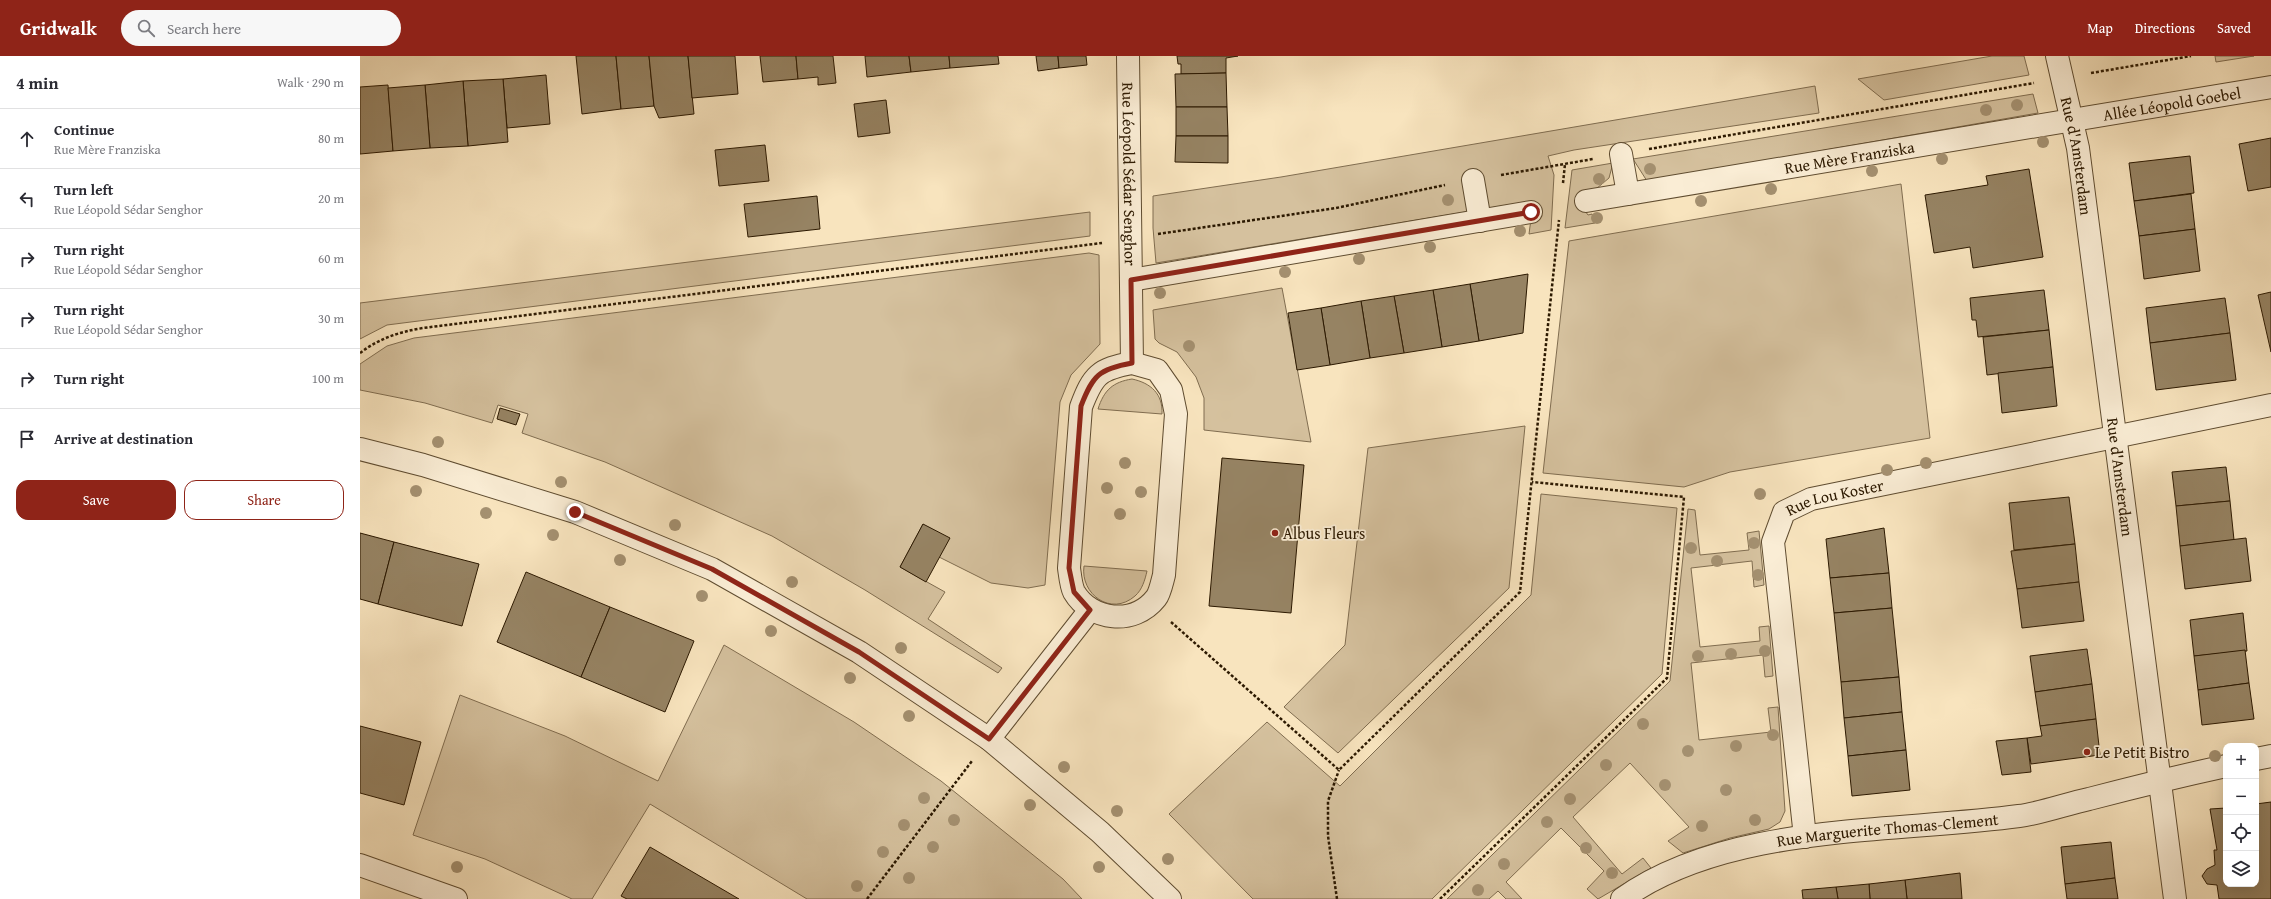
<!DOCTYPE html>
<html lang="en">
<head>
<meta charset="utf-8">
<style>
  :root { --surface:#fff; --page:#f7f7f7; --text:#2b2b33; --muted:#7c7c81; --line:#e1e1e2; --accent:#8f2418 }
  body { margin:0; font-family:"Gentium Book Plus",serif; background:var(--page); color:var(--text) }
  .controls { position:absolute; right:12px; bottom:12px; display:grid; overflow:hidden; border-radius:8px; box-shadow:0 4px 16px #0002 }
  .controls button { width:36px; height:36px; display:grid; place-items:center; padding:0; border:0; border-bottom:1px solid var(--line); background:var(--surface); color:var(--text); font:20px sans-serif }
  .stop { position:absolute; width:12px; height:12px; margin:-9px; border:3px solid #8f2418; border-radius:50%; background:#fff }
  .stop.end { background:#8f2418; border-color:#fff; box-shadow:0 1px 4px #0008 }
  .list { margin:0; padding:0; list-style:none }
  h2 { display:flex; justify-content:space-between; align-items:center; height:52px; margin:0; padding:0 16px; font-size:17px }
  h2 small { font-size:13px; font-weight:400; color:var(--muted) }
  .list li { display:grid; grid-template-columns:26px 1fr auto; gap:12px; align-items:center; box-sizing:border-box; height:60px; padding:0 16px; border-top:1px solid var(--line) }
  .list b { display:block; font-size:15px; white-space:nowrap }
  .list p { margin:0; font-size:13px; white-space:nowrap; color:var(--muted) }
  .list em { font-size:13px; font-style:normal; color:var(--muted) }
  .actions { display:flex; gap:8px; padding:12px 16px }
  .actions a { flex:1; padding:9px 0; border:1px solid var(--accent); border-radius:12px; text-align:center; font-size:14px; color:var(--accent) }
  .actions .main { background:var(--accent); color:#fff }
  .icon { flex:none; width:22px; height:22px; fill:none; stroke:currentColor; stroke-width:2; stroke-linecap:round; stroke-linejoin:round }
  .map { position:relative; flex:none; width:1911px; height:843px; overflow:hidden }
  header { display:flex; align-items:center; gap:24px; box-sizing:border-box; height:56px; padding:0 20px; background:var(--accent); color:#fff }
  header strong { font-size:19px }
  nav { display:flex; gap:22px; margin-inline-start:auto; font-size:14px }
  .search { width:280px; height:36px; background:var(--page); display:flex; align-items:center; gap:10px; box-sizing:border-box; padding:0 14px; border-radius:22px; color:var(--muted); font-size:15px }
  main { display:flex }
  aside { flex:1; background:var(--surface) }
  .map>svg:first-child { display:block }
  .green { fill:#d5c19e; stroke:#806d50 }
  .building { fill:#968363; stroke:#2c1901 }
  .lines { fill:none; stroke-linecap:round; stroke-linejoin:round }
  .minor-casing { stroke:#5f4c30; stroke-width:24 }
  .path { stroke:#2c1901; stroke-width:2.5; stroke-dasharray:3 2; stroke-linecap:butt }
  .minor { stroke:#faedd5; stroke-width:22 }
  .tree { fill:#a49070 }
  .route { stroke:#8f2418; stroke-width:5 }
  .poi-dot { fill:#8f2418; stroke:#faedd5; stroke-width:1.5 }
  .labels { text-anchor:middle; stroke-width:3.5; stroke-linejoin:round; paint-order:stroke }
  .street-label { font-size:16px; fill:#2c1901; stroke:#faedd5 }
  .poi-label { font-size:16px; fill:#2c1901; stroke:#faedd5; text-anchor:start }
</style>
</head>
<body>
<header>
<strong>Gridwalk</strong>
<div class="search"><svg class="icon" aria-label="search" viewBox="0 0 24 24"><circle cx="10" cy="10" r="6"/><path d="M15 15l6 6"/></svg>Search here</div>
<nav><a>Map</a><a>Directions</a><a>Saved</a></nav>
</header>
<main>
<aside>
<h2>4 min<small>Walk · 290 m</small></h2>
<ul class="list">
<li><svg class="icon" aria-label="ahead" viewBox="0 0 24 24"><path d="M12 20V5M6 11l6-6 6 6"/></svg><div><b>Continue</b><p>Rue Mère Franziska</p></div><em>80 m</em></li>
<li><svg class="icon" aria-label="left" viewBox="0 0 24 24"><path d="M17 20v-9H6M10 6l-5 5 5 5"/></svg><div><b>Turn left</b><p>Rue Léopold Sédar Senghor</p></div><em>20 m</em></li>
<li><svg class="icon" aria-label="right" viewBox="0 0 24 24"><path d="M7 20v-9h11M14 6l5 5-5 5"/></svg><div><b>Turn right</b><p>Rue Léopold Sédar Senghor</p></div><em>60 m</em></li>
<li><svg class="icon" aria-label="right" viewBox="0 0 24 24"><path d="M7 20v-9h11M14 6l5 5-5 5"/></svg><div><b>Turn right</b><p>Rue Léopold Sédar Senghor</p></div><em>30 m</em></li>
<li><svg class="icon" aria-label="right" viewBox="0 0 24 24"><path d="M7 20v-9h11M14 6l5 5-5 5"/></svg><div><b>Turn right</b></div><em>100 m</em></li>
<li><svg class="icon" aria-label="arrive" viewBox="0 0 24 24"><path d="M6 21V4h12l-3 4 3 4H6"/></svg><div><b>Arrive at destination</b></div></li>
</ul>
<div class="actions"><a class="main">Save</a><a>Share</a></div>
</aside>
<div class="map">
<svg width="1911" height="843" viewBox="0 0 1911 843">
  <rect width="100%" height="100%" fill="#f8e4be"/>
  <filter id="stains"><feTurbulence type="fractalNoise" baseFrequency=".005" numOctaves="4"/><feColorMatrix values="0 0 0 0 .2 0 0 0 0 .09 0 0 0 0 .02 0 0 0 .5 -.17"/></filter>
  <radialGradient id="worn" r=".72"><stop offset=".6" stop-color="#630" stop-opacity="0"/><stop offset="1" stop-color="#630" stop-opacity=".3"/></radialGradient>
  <g class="green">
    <polygon points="1632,0 1664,0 1669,19 1524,44 1498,23"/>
    <polygon points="1855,0 1894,0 1856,6"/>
    <polygon points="1455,30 1459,57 1214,94 1188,100 1194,119 1191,174 1169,178 1171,163 1166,146 796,207 793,172 793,140 921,121"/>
    <polygon points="1673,38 1678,57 1287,125 1273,103"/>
    <polygon points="1253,107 1249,122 1236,133 1223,152 1228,159 1232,158 1235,167 1205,172 1212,114"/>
    <polygon points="1541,128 1570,382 1370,416 1324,431 1183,417 1209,185"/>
    <polygon points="730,156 730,180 27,269 0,283 0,247"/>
    <polygon points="729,197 739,199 740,288 711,319 700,346 685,529 668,532 631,527 579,501 563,468 540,511 585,536 568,563 642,612 638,617 505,534 412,480 245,406 162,377 168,358 138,349 132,367 65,347 0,334 0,308 27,290 54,282"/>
    <polygon points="922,232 951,386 844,374 844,342 836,321 817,296 799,287 795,283 793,254"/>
    <path d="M772,323C791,327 803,338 802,358L738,353C744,334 753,326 772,323Z"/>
    <polygon points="1165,370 1149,532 978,697 924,651 985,589 1008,392"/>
    <polygon points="1181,438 1317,452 1302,618 1072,843 893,843 809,758 907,666 980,730 1171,539"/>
    <polygon points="1328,453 1335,454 1340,499 1389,494 1387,477 1399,475 1404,529 1394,531 1392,505 1331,512 1340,591 1400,585 1399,571 1409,570 1413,620 1405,621 1403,599 1331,607 1339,684 1411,676 1408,652 1418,651 1425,755 1420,766 1409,773 1370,782 1323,797 1308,785 1329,771 1270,707 1213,761 1262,818 1283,802 1291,812 1238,843 1227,833 1244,815 1201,772 1146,826 1162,843 1146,843 1138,835 1129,843 1087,843 1310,625"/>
    <path d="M724,510L787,515C785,524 782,534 775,540C751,561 720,538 724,510Z"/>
    <polygon points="364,589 494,666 581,725 703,823 722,843 447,843 290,748 232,843 212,843 125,803 53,779 100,639 205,680 298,725"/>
  </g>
  <g class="building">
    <polygon points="216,0 256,0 261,53 222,58"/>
    <polygon points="256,0 289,0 294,50 261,53"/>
    <polygon points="289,0 328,0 334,58 299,62 294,50"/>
    <polygon points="328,0 375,0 378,38 332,42"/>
    <polygon points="400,0 436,0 438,23 403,26"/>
    <polygon points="436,0 473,0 476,27 458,29 458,21 438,23"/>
    <polygon points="505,0 549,0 551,16 507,21"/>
    <polygon points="549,0 589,0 590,12 551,16"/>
    <polygon points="589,0 638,0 639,8 590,12"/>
    <polygon points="676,0 698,0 699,12 678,15"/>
    <polygon points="698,0 726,0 727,9 699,12"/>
    <polygon points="817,0 878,0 866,2 866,17 821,18 821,8 818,8"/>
    <polygon points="866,17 867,51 816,51 815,18"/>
    <polygon points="186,19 190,68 147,72 143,23"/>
    <polygon points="143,23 148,86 108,90 103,25"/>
    <polygon points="103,25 108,90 70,92 65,29"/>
    <polygon points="28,29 33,95 0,98 0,31"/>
    <polygon points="65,29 70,92 33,95 28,32"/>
    <polygon points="526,44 530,77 498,81 494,48"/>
    <polygon points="816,51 867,51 868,80 816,80"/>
    <polygon points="816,80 868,80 868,107 815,106"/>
    <polygon points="1911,82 1911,131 1888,135 1879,88"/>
    <polygon points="405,89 409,125 359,130 355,94"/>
    <polygon points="1830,100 1834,137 1774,145 1769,107"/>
    <polygon points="1669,113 1683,201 1613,212 1610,191 1574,197 1565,139 1628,129 1626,120"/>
    <polygon points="1831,138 1835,173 1779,180 1774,145"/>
    <polygon points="457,140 460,173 388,181 384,148"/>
    <polygon points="1835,173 1840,215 1784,223 1779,180"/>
    <polygon points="1168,218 1163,277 1119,285 1110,228"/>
    <polygon points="1110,228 1119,285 1082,291 1073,234"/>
    <polygon points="1073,234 1082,291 1044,297 1034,240"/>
    <polygon points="1684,234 1689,274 1618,281 1616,264 1612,264 1610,242"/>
    <polygon points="1911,236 1911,296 1898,239"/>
    <polygon points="1034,240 1044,297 1010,302 1001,245"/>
    <polygon points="1865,242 1870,277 1790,287 1786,252"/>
    <polygon points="1001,245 1010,302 970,309 961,252"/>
    <polygon points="961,252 970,309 937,314 928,257"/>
    <polygon points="1689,274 1693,311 1627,319 1623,281"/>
    <polygon points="1870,277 1876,324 1796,334 1790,287"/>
    <polygon points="1693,311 1697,350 1642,357 1638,317"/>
    <polygon points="140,352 160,358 156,369 137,363"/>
    <polygon points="862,402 944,409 931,557 849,550"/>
    <polygon points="1866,411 1870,445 1816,450 1812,416"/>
    <polygon points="1709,441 1715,488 1654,494 1649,447"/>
    <polygon points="1870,445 1874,484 1820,490 1816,450"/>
    <polygon points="563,468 590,482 566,526 540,511"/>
    <polygon points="1524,472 1529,517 1470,522 1466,483"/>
    <polygon points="0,477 34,486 18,548 0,543"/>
    <polygon points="1886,482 1891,525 1825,533 1820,490"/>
    <polygon points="34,486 119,508 102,570 18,548"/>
    <polygon points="1715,488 1719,526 1657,533 1651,495"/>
    <polygon points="166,516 250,551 221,621 137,586"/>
    <polygon points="1529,517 1532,552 1474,557 1470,522"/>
    <polygon points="1719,526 1724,565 1662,572 1657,533"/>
    <polygon points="250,551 334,585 305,656 221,621"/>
    <polygon points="1532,552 1539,621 1481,626 1474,557"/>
    <polygon points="1883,557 1887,595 1834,600 1830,564"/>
    <polygon points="1727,593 1732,628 1675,636 1670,600"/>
    <polygon points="1885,594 1889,627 1838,634 1834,600"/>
    <polygon points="1539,621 1542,656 1484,662 1481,626"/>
    <polygon points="1889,627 1894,663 1842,669 1838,634"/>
    <polygon points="1732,628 1736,663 1680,670 1675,636"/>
    <polygon points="1542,656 1546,694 1488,700 1484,662"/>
    <polygon points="1736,663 1740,699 1671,708 1667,682 1682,680 1680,670"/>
    <polygon points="0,670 61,686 44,749 0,737"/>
    <polygon points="1667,682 1671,716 1642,719 1636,685"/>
    <polygon points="1546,694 1550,734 1492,740 1488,700"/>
    <polygon points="1911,746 1911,843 1859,843 1857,829 1847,828 1842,820 1847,813 1855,809 1854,794 1857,794 1850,753 1866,752 1866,828 1896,828 1896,748"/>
    <polygon points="1751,786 1755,822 1705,828 1701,791"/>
    <polygon points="290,791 379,843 267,843 261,840"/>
    <polygon points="1600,817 1602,843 1547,843 1545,824"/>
    <polygon points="1755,822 1758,843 1707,843 1705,828"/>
    <polygon points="1545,824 1547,843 1510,843 1509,828"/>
    <polygon points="1509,828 1510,843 1478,843 1476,831"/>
    <polygon points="1476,831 1478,843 1443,843 1442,834"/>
  </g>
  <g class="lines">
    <defs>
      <g id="minor">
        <path id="s1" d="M768,0L772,307"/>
        <path id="s2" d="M1697,0L1718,92L1815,843"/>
        <polyline points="1261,98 1268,138"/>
        <polyline points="1113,124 1120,165"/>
        <path id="s3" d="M1226,145L1911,31"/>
        <polyline points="771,224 1171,156"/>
        <path d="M772,307L797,314L811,334L816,358L804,519C802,526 800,537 796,542C774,570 731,565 714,536C711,530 710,519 709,512L721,351C733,319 739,313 772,307Z"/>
        <polyline points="0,393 63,409 215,456 352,513 499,596 629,683 740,776 810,843"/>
        <polyline points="629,683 730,554"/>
        <polyline points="1896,703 1911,700"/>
        <path id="s4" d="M1445,781L1413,486L1424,456L1451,443L1911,349"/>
        <polyline points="0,809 96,843"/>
        <path id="s5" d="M1262,843C1368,767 1534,777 1659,760C1682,757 1706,748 1729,743C1775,731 1820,720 1866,710"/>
      </g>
    </defs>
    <use href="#minor" class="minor-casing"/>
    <g class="path">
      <polyline points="1731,17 1831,0"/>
      <polyline points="1289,93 1674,27"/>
      <polyline points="1141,119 1233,103"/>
      <polyline points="1203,127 1205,108"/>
      <polyline points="798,178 976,152 1085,129"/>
      <path d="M0,297C20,282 39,276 63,272L742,187"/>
      <polyline points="811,566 979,714 1160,536 1199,164"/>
      <polyline points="507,843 612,705"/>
      <polyline points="977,843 968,780 968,745 979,714"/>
      <polyline points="1080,843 1307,622 1324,441 1172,426"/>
    </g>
    <use href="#minor" class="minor"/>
  </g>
  <g class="tree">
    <circle cx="1657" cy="49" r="6"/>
    <circle cx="1626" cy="54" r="6"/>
    <circle cx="1683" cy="86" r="6"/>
    <circle cx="1582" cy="103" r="6"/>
    <circle cx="1290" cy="113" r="6"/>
    <circle cx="1512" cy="115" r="6"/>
    <circle cx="1239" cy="123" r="6"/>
    <circle cx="1411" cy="133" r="6"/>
    <circle cx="1088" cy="144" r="6"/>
    <circle cx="1341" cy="145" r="6"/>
    <circle cx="1237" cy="162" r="6"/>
    <circle cx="1160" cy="175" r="6"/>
    <circle cx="1070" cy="191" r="6"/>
    <circle cx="999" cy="203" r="6"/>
    <circle cx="925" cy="216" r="6"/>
    <circle cx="800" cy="237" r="6"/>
    <circle cx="829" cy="290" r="6"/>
    <circle cx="78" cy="386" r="6"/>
    <circle cx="765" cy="407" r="6"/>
    <circle cx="1566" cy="407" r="6"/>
    <circle cx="1527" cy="414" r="6"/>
    <circle cx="201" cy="426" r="6"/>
    <circle cx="747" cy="432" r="6"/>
    <circle cx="56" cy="435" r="6"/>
    <circle cx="781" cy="436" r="6"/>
    <circle cx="1400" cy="438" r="6"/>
    <circle cx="126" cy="457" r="6"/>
    <circle cx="760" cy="458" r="6"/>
    <circle cx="315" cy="469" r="6"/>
    <circle cx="193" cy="479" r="6"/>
    <circle cx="1394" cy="487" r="6"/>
    <circle cx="1331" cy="492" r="6"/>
    <circle cx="260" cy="504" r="6"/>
    <circle cx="1357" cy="505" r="6"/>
    <circle cx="1398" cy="519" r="6"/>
    <circle cx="432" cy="526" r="6"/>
    <circle cx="342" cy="540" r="6"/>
    <circle cx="411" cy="575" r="6"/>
    <circle cx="541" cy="592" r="6"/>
    <circle cx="1405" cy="595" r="6"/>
    <circle cx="1371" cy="598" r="6"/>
    <circle cx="1338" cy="600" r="6"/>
    <circle cx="490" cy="622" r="6"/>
    <circle cx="549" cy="660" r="6"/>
    <circle cx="1283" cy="668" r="6"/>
    <circle cx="1413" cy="679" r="6"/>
    <circle cx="1376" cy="690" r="6"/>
    <circle cx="1328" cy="695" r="6"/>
    <circle cx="1855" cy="700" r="6"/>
    <circle cx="1246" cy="709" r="6"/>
    <circle cx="704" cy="711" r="6"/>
    <circle cx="1305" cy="729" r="6"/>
    <circle cx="1366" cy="734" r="6"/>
    <circle cx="564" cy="742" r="6"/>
    <circle cx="1210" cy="743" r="6"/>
    <circle cx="670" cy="749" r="6"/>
    <circle cx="757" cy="755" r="6"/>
    <circle cx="594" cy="764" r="6"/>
    <circle cx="1395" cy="764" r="6"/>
    <circle cx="1187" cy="766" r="6"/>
    <circle cx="544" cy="769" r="6"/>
    <circle cx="1342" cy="770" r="6"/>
    <circle cx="573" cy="791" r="6"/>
    <circle cx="1226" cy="792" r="6"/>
    <circle cx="523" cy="796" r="6"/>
    <circle cx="808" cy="803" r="6"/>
    <circle cx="1144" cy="808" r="6"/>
    <circle cx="97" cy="811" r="6"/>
    <circle cx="739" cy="811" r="6"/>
    <circle cx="1252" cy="817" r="6"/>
    <circle cx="549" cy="822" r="6"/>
    <circle cx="497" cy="830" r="6"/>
    <circle cx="1118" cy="834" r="6"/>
  </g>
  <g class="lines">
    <path class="route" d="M215,456L352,513L499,596L629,683L730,554L714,536L709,512L721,350C733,319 739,313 772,307L771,224L1171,156"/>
  </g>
  <g class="poi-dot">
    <circle cx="915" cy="477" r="4"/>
    <circle cx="1727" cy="696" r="4"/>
  </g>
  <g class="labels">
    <g class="street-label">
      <text dy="6" stroke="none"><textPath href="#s3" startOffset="594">Allée Léopold Goebel</textPath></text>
      <text dy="6" stroke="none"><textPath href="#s2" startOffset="102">Rue d'Amsterdam</textPath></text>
      <text dy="6" stroke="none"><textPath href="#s3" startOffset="267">Rue Mère Franziska</textPath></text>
      <text dy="6" stroke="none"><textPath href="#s1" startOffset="118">Rue Léopold Sédar Senghor</textPath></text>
      <text dy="6" stroke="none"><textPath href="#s2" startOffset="426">Rue d'Amsterdam</textPath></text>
      <text dy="6" stroke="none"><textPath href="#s4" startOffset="382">Rue Lou Koster</textPath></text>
      <text dy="6" stroke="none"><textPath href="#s5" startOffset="278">Rue Marguerite Thomas-Clement</textPath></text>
    </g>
    <g class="poi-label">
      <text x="923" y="483">Albus Fleurs</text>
      <text x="1735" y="702">Le Petit Bistro</text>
    </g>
  </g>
  <rect width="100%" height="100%" filter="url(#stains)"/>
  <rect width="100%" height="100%" fill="url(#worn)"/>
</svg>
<div class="controls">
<button>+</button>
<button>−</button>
<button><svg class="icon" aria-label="locate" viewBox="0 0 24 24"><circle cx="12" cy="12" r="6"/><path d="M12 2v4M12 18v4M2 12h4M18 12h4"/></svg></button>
<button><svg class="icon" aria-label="layers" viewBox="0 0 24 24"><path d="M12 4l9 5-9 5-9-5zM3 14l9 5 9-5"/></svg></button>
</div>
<div class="stop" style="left:1171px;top:156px"></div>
<div class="stop end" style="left:215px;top:456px"></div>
</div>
</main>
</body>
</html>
